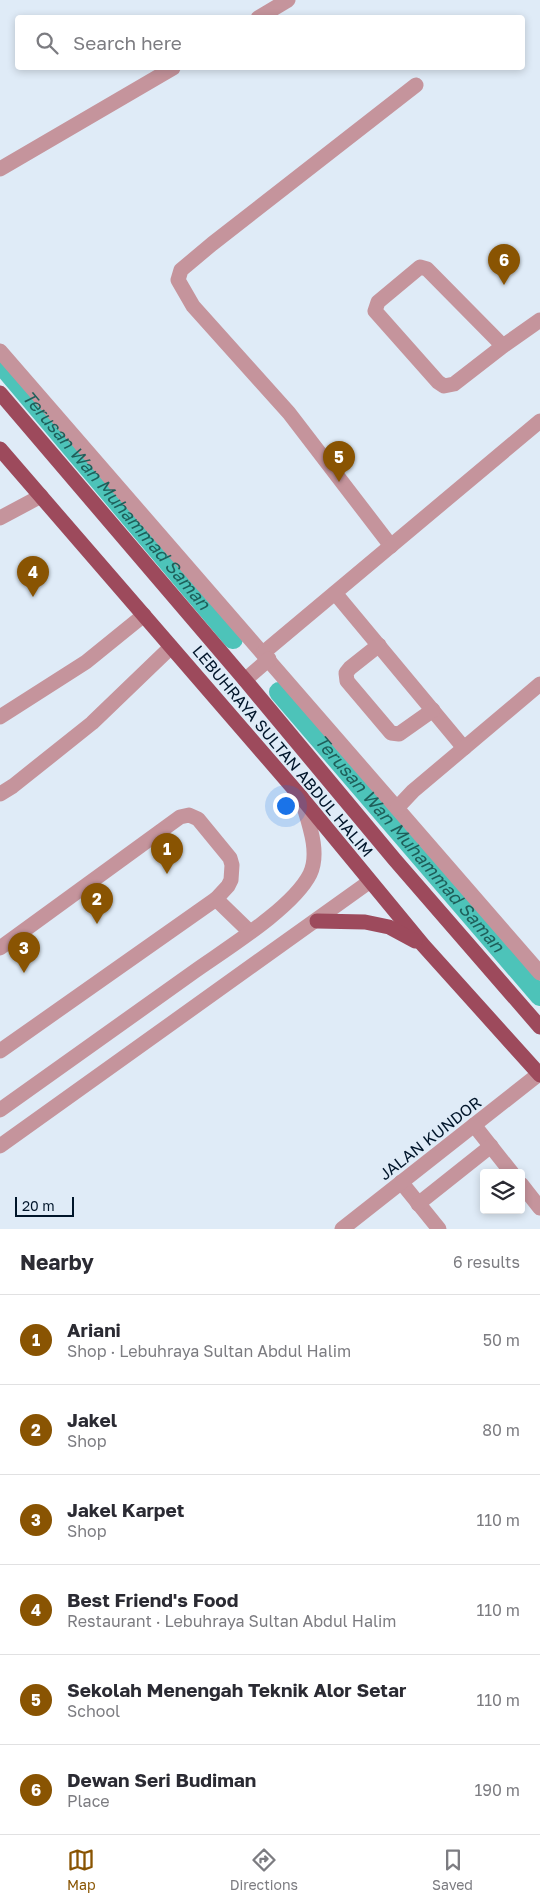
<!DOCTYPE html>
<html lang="en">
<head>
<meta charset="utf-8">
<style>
  :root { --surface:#fff; --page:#f7f7f7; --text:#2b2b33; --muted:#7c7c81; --line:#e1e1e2; --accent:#895402 }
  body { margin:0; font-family:"Golos Text",sans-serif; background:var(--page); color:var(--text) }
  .controls { position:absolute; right:15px; bottom:15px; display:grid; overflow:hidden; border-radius:5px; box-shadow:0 2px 8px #0003 }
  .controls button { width:45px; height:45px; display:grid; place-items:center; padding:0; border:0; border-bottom:1px solid var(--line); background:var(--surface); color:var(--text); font:25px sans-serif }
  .scale { position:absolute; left:15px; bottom:12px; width:59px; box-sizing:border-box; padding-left:5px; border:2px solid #00152a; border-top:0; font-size:14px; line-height:18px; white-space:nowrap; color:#00152a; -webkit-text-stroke:4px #dfebf7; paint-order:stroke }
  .you { position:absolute; left:285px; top:805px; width:18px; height:18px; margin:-12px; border:4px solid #fff; border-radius:50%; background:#1a73e8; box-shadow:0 0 0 8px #1a73e833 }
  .badge { display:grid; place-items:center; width:32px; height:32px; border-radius:50%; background:var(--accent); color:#fff; font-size:16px; font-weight:700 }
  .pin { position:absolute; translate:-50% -41px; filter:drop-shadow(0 1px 2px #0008) }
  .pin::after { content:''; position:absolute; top:26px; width:18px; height:15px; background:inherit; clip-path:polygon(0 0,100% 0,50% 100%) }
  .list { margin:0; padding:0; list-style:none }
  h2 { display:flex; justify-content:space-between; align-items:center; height:65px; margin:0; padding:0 20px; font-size:21px }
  h2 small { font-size:16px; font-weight:400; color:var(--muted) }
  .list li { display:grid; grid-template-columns:32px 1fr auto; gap:15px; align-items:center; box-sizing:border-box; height:90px; padding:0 20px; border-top:1px solid var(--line) }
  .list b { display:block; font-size:19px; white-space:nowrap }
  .list p { margin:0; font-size:16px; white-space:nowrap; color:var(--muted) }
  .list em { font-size:16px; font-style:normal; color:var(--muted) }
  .icon { flex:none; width:28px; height:28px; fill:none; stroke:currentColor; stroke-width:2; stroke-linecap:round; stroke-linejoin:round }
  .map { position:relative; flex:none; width:540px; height:1229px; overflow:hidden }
  .search { position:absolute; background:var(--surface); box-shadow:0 2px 8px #0003; left:15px; right:15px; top:15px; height:55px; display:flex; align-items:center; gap:12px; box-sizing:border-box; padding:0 18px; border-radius:5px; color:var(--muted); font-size:19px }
  .sheet { height:605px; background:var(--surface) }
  nav { display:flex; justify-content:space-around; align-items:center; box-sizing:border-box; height:70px; border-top:1px solid var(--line); background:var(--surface); font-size:14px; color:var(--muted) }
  nav a { display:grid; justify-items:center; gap:2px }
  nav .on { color:var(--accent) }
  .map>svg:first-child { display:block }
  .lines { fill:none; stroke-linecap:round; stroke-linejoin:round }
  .canal { stroke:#4dc3b9; stroke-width:20 }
  .minor { stroke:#c5949c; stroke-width:15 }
  .major { stroke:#9d4a5c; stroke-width:15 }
  .labels { text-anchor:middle; stroke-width:4; stroke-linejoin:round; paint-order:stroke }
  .street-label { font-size:16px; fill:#00152a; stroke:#dfebf7 }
  .water-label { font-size:18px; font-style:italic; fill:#1e5f5a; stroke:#dfebf7 }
</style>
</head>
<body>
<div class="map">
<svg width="540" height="1229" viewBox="0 0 540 1229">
  <rect width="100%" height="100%" fill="#dfebf7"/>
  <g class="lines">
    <g class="canal">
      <path id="s1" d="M0,363L233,639"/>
      <path id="s2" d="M279,692L540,996"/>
    </g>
    <g class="minor">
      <polyline points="258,18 288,0"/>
      <polyline points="0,169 173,68"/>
      <polyline points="503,346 427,269 420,267 378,302 375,311 438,382 444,386 454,384 503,346 540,320"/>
      <polyline points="0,351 540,973"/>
      <polyline points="0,518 41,496"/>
      <polyline points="391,546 289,413 193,306 178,280 181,270 212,244 416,85"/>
      <polyline points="335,593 464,748"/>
      <polyline points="379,645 350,668 346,673 347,681 391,733 399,734 433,710"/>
      <polyline points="263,653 540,421"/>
      <polyline points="245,680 269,659"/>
      <polyline points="0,717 86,662 144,615"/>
      <polyline points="0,794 13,786 92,723 171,647"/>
      <polyline points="397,808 413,791 540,684"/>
      <polyline points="0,948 180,817 189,815 198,819 230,858 232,865 231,880 228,886 216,899"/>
      <polyline points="0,1051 216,899 250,932"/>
      <path d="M0,1110C65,1064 130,1018 195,971C226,949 293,908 310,874C321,851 307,819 301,797"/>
      <polyline points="474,1125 512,1173"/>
      <polyline points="0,1146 369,882"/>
      <polyline points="401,1182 439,1229"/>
      <polyline points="521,1184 540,1208"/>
      <polyline points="418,1204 491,1146"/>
      <polyline points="342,1229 539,1074"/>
    </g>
    <g class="major">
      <polyline points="0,393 245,680 395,860 540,1027"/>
      <polyline points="0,449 301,797 423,945 540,1075"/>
      <polyline points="317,921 365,922 389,927 415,941"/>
    </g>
  </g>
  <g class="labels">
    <g class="street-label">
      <text transform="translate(283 751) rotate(50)" y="6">LEBUHRAYA SULTAN ABDUL HALIM</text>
      <text transform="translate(430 1138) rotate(-38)" y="6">JALAN KUNDOR</text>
    </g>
    <g class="water-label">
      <text dy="6" stroke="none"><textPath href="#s1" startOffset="180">Terusan Wan Muhammad Saman</textPath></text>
      <text dy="6" stroke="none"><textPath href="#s2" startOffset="200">Terusan Wan Muhammad Saman</textPath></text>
    </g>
  </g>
</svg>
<div class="controls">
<button><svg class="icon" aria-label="layers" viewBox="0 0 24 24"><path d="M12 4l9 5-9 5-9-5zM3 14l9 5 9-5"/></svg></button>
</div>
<div class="scale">20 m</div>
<div class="you"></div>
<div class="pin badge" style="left:167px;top:874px">1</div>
<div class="pin badge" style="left:97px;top:924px">2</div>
<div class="pin badge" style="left:24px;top:973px">3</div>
<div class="pin badge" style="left:33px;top:597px">4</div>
<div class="pin badge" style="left:339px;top:482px">5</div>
<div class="pin badge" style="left:504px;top:285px">6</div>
<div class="search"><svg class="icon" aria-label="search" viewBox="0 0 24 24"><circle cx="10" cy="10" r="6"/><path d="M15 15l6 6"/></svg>Search here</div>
</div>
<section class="sheet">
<h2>Nearby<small>6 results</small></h2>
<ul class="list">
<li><span class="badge">1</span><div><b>Ariani</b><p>Shop · Lebuhraya Sultan Abdul Halim</p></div><em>50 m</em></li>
<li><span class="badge">2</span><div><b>Jakel</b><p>Shop</p></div><em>80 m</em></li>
<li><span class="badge">3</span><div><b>Jakel Karpet</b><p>Shop</p></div><em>110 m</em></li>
<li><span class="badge">4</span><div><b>Best Friend's Food</b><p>Restaurant · Lebuhraya Sultan Abdul Halim</p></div><em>110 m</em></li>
<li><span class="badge">5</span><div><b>Sekolah Menengah Teknik Alor Setar</b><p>School</p></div><em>110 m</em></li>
<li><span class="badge">6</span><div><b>Dewan Seri Budiman</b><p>Place</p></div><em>190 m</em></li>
</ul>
</section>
<nav>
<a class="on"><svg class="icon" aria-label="map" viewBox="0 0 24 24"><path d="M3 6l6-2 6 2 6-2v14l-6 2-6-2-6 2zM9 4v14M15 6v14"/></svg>Map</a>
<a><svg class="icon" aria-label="directions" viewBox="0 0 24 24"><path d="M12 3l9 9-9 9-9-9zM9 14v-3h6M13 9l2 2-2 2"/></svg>Directions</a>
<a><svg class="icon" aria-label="saved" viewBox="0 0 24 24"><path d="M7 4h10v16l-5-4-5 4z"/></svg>Saved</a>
</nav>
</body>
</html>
